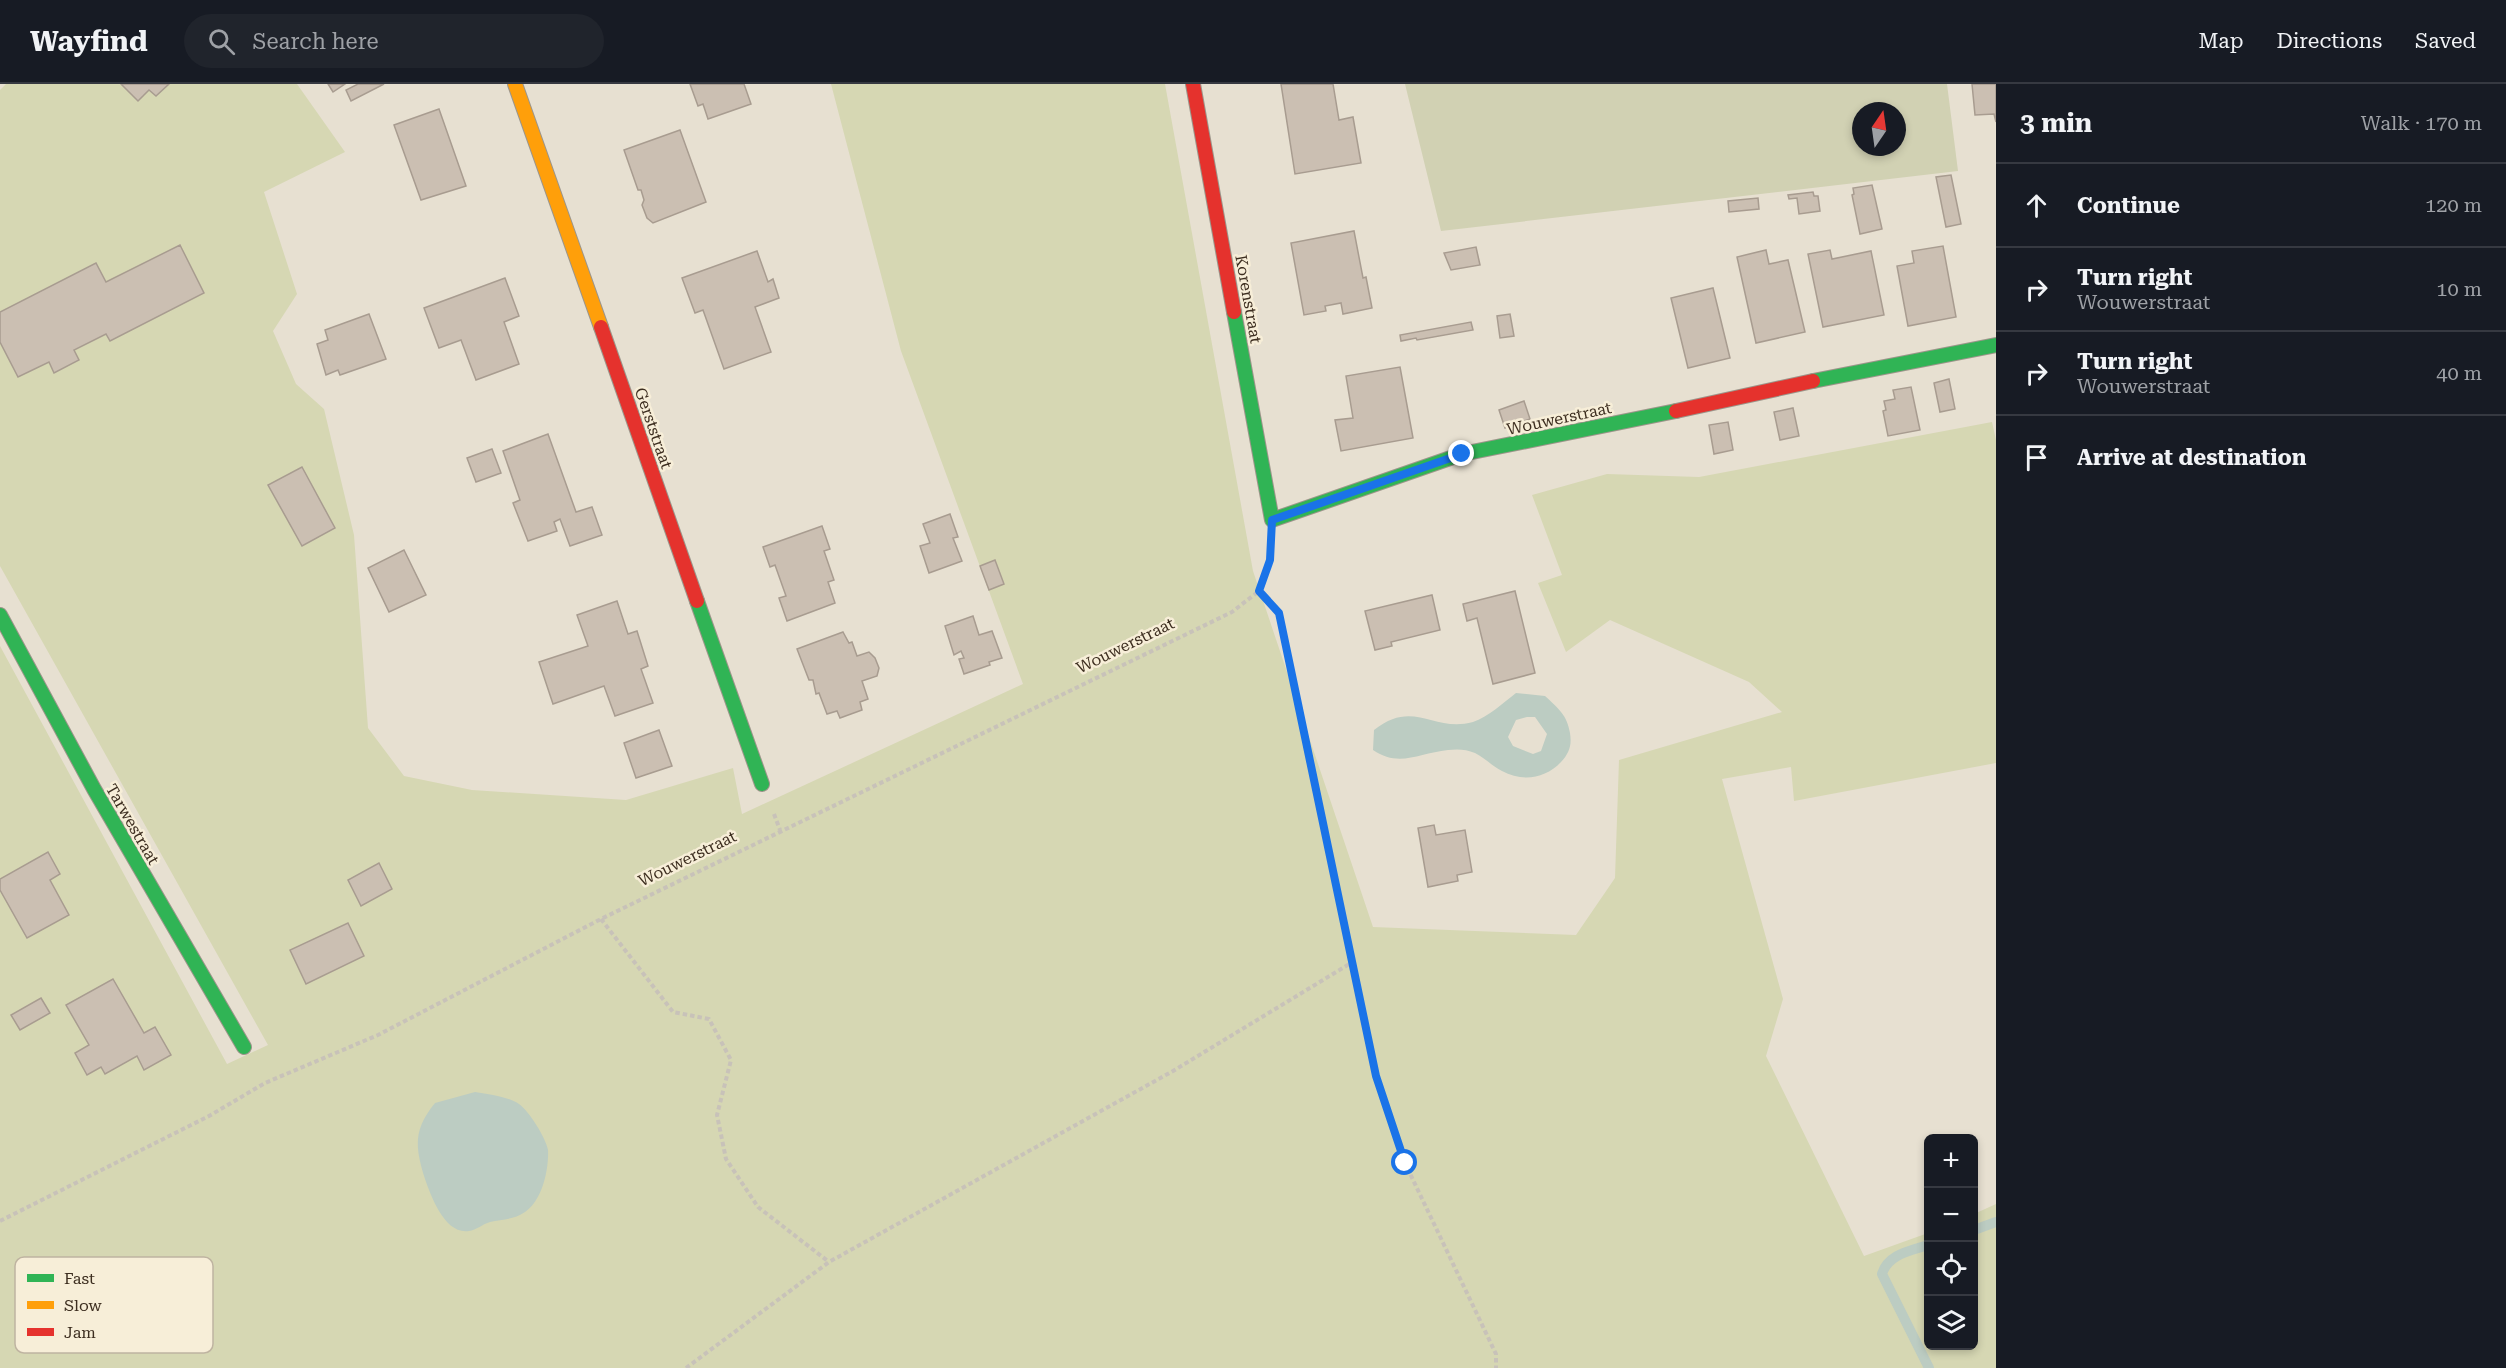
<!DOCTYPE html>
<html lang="en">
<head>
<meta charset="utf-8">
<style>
  :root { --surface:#171b24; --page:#20242c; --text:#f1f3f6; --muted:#9ea1a6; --line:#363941 }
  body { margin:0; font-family:"Roboto Serif",serif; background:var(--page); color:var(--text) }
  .controls { position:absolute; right:18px; bottom:18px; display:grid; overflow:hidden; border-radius:9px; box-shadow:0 3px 9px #0003 }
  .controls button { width:54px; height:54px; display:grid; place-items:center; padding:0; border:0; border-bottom:2px solid var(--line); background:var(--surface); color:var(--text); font:30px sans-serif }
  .compass { position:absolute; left:1852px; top:18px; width:54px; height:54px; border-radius:50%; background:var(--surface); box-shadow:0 3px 9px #0003; rotate:13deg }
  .stop { position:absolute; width:18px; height:18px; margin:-14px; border:4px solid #1a73e8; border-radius:50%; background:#fff }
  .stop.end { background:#1a73e8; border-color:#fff; box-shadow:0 2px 6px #0008 }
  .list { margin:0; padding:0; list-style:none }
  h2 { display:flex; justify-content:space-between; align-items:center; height:78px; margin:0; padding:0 24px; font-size:26px }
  h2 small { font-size:20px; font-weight:400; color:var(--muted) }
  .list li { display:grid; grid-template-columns:39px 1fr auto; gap:18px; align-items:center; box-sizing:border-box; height:84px; padding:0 24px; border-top:2px solid var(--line) }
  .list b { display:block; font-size:22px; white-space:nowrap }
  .list p { margin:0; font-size:20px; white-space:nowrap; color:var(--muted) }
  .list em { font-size:20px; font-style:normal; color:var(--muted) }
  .icon { flex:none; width:33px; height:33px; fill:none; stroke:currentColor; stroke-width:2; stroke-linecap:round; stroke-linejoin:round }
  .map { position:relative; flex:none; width:1996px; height:1284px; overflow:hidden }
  header { display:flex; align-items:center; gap:36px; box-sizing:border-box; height:84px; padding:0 30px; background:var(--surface); border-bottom:2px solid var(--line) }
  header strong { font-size:28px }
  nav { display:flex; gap:33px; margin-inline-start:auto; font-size:21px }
  .search { width:420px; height:54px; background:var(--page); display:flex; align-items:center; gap:15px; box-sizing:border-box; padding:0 21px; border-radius:33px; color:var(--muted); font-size:22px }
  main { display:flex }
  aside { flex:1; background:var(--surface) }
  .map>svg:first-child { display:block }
  .green { fill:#d6d7b3 }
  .cemetery { fill:#d1d1b3; fill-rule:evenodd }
  .water { fill:#bcccc2; fill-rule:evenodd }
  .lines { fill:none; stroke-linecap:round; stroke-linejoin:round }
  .stream { stroke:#bcccc2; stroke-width:10 }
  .building { fill:#cbbfb2; stroke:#a89c90; stroke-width:1.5 }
  .fast-casing { stroke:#9c958a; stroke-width:16 }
  .slow-casing { stroke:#9c958a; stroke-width:16 }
  .jam-casing { stroke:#9c958a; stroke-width:16 }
  .path { stroke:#c8c2b9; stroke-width:4; stroke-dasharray:4.5 3; stroke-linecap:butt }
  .fast { stroke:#30b455; stroke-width:14 }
  .slow { stroke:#ff9f0a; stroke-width:14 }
  .jam { stroke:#e5322d; stroke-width:14 }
  .route { stroke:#1a73e8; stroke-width:8 }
  .labels { text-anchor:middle; stroke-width:5; stroke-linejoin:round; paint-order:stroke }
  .street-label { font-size:16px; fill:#3d2e20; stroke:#f7eed8 }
  .key { fill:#f7eed8; stroke:#bfb4a1; stroke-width:1.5 }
  .key-label { font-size:16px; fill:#3d2e20 }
</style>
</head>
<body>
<header>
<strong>Wayfind</strong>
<div class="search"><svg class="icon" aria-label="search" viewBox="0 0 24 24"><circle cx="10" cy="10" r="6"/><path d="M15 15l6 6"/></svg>Search here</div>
<nav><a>Map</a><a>Directions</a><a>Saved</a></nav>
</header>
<main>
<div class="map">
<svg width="1996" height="1284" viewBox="0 0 1996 1284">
  <rect width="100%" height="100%" fill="#e7e0d1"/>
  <polygon class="green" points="6,0 297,0 345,68 264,108 297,210 273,247 296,300 324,325 354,451 368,644 404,692 472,706 626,716 733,684 742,730 1023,600 901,267 831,0 1165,0 1253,487 1373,843 1576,851 1615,794 1619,676 1782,628 1749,598 1610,536 1566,568 1538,499 1562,491 1532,411 1607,390 1699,393 1992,338 1996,356 1996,679 1794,717 1791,683 1722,695 1783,915 1766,972 1864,1172 1928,1149 1928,1262 1974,1262 1974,1130 1996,1120 1996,1284 0,1284 0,562 227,980 268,961 0,482 0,6"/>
  <path class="cemetery" d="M1405,0H1947L1958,87L1441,147ZM1861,27H1897V63H1861Z"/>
  <g class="water">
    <path d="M1516,609L1545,612C1559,625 1567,631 1570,649C1572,662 1569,669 1561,678C1545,695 1522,698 1502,687C1492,682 1485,674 1475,669C1466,665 1457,665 1448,666C1419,669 1399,684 1373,666L1374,646C1414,614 1433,649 1473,638C1488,633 1503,619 1516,609ZM1527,633H1535L1547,650L1541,667L1533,670L1513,662L1508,653L1516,636Z"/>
    <path d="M475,1008C491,1011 506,1012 519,1020C529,1027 546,1054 548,1066C549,1086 542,1117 525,1128C514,1136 502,1135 490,1138C483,1140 476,1146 469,1147C445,1151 431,1112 425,1095C415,1063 413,1046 435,1019Z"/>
  </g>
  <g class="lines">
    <g class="stream">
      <polyline points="1974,1146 1996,1138"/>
      <path d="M1928,1161C1910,1167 1888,1170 1882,1190L1929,1284"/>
    </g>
  </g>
  <g class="building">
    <polygon points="121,0 169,0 156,12 149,6 138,17"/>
    <polygon points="328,0 345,0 333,8"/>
    <polygon points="358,0 384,0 351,17 346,6"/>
    <polygon points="690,0 744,0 751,20 708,35 703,20 698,22"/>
    <polygon points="1281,0 1333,0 1339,36 1353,33 1361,79 1295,90"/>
    <polygon points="1972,0 1996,0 1996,38 1994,30 1975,31"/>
    <polygon points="439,25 466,102 421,116 394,41"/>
    <polygon points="680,46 706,118 653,139 647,134 642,121 644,116 641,106 638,106 624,66"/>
    <polygon points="1951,91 1961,140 1946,143 1936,93"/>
    <polygon points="1872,101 1882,145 1860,150 1852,111 1854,110 1853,104"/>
    <polygon points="1813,108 1814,112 1818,112 1820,127 1799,130 1797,114 1789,115 1788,111"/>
    <polygon points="1758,114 1759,125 1729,128 1728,117"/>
    <polygon points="1354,147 1363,194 1366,193 1372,224 1343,230 1341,219 1325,222 1326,227 1304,231 1291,159"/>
    <polygon points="180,161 204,209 110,257 106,250 74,266 79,276 54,289 49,278 18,293 0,258 0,228 96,179 106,198"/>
    <polygon points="1943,162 1956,233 1908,242 1897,182 1914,179 1912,167"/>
    <polygon points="1476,163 1480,181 1451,186 1444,169"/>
    <polygon points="1766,166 1769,180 1788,176 1805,248 1756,259 1737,173"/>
    <polygon points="1830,166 1832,175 1871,167 1884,231 1823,243 1808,170"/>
    <polygon points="757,167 768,198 773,195 779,214 755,223 771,268 724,285 703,226 695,229 682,194"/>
    <polygon points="505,194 519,232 504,238 519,280 476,296 461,256 439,264 424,224"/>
    <polygon points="1713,204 1730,274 1688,284 1671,214"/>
    <polygon points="369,230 386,275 340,291 338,286 326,291 317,260 328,256 325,246"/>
    <polygon points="1510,230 1514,252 1500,254 1497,232"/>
    <polygon points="1471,238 1473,246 1417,256 1416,254 1401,257 1400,251"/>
    <polygon points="1400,283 1413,354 1341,367 1335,336 1353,334 1346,292"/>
    <polygon points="1949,295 1955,325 1940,328 1934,299"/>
    <polygon points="1911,303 1920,346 1888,352 1883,327 1886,326 1884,317 1895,315 1893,306"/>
    <polygon points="1524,317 1530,335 1505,344 1499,326"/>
    <polygon points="1793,324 1799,352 1780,356 1774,328"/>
    <polygon points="1728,338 1733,366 1714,370 1709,341"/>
    <polygon points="548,350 576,428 592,423 602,451 570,462 560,435 554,438 557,447 528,457 513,419 520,416 503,367"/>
    <polygon points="492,365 501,389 476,398 467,374"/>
    <polygon points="302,383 335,444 302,462 268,401"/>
    <polygon points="950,430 958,453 953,454 962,477 929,489 920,462 930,459 923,440"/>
    <polygon points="822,442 830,465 824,467 834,496 828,498 835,519 787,537 779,514 786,512 775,481 770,483 763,463"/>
    <polygon points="404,466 426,511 389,528 368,484"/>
    <polygon points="995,476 1004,500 989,506 980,482"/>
    <polygon points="1515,507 1535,589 1493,600 1477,534 1467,537 1463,520"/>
    <polygon points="1432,511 1440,546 1391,558 1392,562 1375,566 1365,527"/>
    <polygon points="617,517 628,550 637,547 648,582 641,585 653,619 615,632 604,602 553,620 539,578 588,562 577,531"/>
    <polygon points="973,532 979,551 992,547 1002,574 989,578 990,581 964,590 959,575 964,574 961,567 954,571 945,542"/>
    <polygon points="843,548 849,559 852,558 857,572 869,568 875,574 879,584 877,592 862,597 868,615 860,618 862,626 840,634 837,627 827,630 819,609 816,610 813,596 809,596 797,565"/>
    <polygon points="659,646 672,682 636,694 624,659"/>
    <polygon points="1434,741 1436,751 1465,746 1472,788 1457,791 1458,797 1428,803 1418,744"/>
    <polygon points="48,768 60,790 50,796 69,831 27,854 0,806 0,795"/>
    <polygon points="379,779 392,805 361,822 348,796"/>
    <polygon points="348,839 364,872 306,900 290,866"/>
    <polygon points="113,895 144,949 155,943 171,971 144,986 137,972 105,990 101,983 87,991 75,969 89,961 66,921"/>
    <polygon points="41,914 50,929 20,946 11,931"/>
  </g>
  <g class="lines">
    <defs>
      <g id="fast">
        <polyline points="1234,228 1272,436 1462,370 1676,327"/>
        <polyline points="1813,297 1996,261"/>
        <polyline points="697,517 762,700"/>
        <polyline points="0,531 94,705 244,963"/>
      </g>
      <polyline id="slow" points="515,0 601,243"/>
      <g id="jam">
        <polyline points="1193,0 1234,228"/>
        <polyline points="601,243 697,517"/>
        <polyline points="1676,327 1813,297"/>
      </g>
    </defs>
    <use href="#fast" class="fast-casing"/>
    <use href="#slow" class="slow-casing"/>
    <use href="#jam" class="jam-casing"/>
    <g class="path">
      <polyline points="1259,507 1279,529 1376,992 1405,1079 1496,1270 1496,1284"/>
      <polyline points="774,730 780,746"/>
      <polyline points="601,835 673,928 709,935 731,976 717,1031 726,1075 758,1123 829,1178"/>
      <polyline points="0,1137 209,1032 265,999 378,951 601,835 1232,528 1259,507 1270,475 1270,466"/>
      <polyline points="686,1284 829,1178 1173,987 1351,879"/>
    </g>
    <use href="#fast" class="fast"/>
    <use href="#slow" class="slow"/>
    <use href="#jam" class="jam"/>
  </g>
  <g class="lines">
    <polyline class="route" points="1405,1079 1376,992 1279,529 1259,507 1270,476 1272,436 1462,370"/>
  </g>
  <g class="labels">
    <g class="street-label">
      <text transform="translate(1249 215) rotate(80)" y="6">Korenstraat</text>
      <text transform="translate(1559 334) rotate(-12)" y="6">Wouwerstraat</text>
      <text transform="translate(654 344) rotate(71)" y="6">Gerststraat</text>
      <text transform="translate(1125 561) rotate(-26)" y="6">Wouwerstraat</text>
      <text transform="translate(133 740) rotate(60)" y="6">Tarwestraat</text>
      <text transform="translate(687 774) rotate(-26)" y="6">Wouwerstraat</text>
    </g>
  </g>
  <rect x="15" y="1173" width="198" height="96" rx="9" class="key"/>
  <rect x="27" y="1190" width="27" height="8" fill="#30b455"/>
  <rect x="27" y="1217" width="27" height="8" fill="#ff9f0a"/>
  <rect x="27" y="1244" width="27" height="8" fill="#e5322d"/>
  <g class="key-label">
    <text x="64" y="1200">Fast</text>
    <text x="64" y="1227">Slow</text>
    <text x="64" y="1254">Jam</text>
  </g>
</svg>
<div class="controls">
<button>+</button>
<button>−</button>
<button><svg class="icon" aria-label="locate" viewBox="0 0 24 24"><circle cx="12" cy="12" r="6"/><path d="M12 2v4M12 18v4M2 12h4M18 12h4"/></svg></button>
<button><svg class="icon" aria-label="layers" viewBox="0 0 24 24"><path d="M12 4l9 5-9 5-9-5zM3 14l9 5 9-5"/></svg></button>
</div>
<svg class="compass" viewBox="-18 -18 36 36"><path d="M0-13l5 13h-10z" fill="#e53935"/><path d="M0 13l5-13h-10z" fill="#9ea1a6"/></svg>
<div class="stop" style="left:1405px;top:1079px"></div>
<div class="stop end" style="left:1462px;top:370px"></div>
</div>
<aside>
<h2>3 min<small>Walk · 170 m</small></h2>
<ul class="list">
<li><svg class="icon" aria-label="ahead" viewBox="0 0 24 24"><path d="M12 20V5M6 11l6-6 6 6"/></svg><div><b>Continue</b></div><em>120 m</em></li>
<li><svg class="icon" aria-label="right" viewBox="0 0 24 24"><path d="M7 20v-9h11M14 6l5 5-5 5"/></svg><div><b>Turn right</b><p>Wouwerstraat</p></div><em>10 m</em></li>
<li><svg class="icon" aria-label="right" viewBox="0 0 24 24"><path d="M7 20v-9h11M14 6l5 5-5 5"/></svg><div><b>Turn right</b><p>Wouwerstraat</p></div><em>40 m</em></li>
<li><svg class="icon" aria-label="arrive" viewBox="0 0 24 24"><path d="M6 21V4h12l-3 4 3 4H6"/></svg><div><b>Arrive at destination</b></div></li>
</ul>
</aside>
</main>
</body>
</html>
